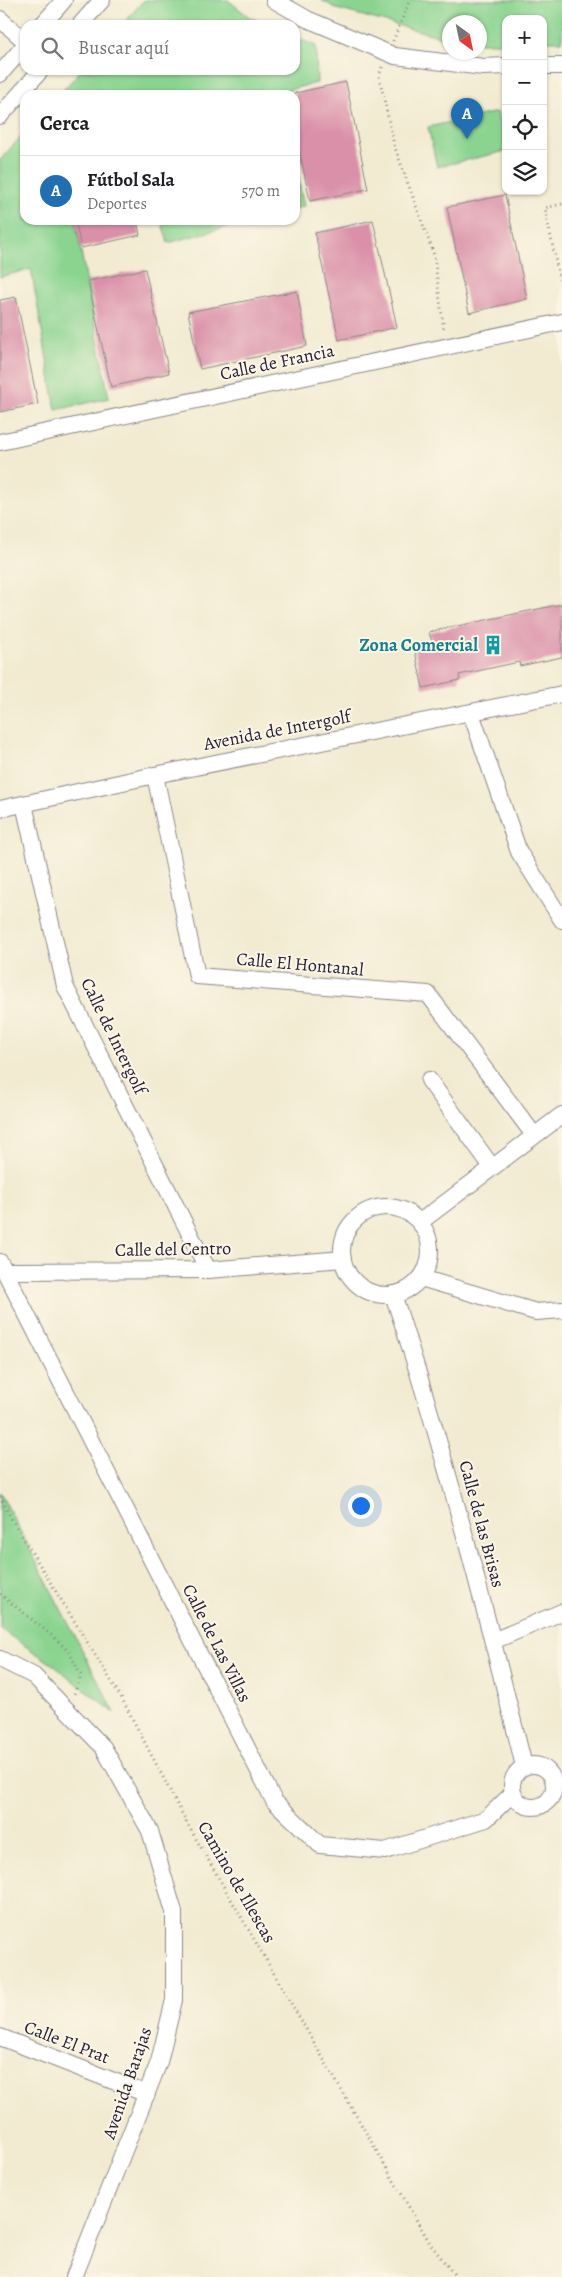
<!DOCTYPE html>
<html lang="es">
<head>
<meta charset="utf-8">
<style>
  :root { --surface:#fff; --page:#f2f2f2; --text:#202124; --muted:#757577; --line:#e0e0e0; --accent:#1f6fb2 }
  body { margin:0; font-family:Alegreya,serif; background:var(--page); color:var(--text) }
  .controls { position:absolute; right:15px; top:15px; display:grid; overflow:hidden; border-radius:10px; box-shadow:0 1px 4px #0004 }
  .controls button { width:45px; height:45px; display:grid; place-items:center; padding:0; border:0; border-bottom:1px solid var(--line); background:var(--surface); color:var(--text); font:25px sans-serif }
  .compass { position:absolute; left:442px; top:15px; width:45px; height:45px; border-radius:50%; background:var(--surface); box-shadow:0 1px 4px #0004; rotate:147deg }
  .you { position:absolute; left:360px; top:1505px; width:18px; height:18px; margin:-12px; border:4px solid #fff; border-radius:50%; background:#1a73e8; box-shadow:0 0 0 8px #1a73e833 }
  .badge { display:grid; place-items:center; width:32px; height:32px; border-radius:50%; background:var(--accent); color:#fff; font-size:16px; font-weight:700 }
  .pin { position:absolute; translate:-50% -41px; filter:drop-shadow(0 1px 2px #0008) }
  .pin::after { content:''; position:absolute; top:26px; width:18px; height:15px; background:inherit; clip-path:polygon(0 0,100% 0,50% 100%) }
  .list { margin:0; padding:0; list-style:none }
  h2 { display:flex; justify-content:space-between; align-items:center; height:65px; margin:0; padding:0 20px; font-size:21px }
  h2 small { font-size:16px; font-weight:400; color:var(--muted) }
  .list li { display:grid; grid-template-columns:32px 1fr auto; gap:15px; align-items:center; box-sizing:border-box; height:70px; padding:0 20px; border-top:1px solid var(--line) }
  .list b { display:block; font-size:19px; white-space:nowrap }
  .list p { margin:0; font-size:16px; white-space:nowrap; color:var(--muted) }
  .list em { font-size:16px; font-style:normal; color:var(--muted) }
  .icon { flex:none; width:28px; height:28px; fill:none; stroke:currentColor; stroke-width:2; stroke-linecap:round; stroke-linejoin:round }
  .map { position:relative; flex:none; width:562px; height:2277px; overflow:hidden }
  .search { position:absolute; background:var(--surface); box-shadow:0 1px 4px #0004; left:20px; top:20px; width:280px; height:55px; display:flex; align-items:center; gap:12px; box-sizing:border-box; padding:0 18px; border-radius:15px; color:var(--muted); font-size:19px }
  .panel { position:absolute; background:var(--surface); box-shadow:0 1px 4px #0004; left:20px; top:90px; width:280px; height:135px; border-radius:15px }
  .map>svg:first-child { display:block }
  .green { fill:#8ad490; stroke:#567b66 }
  .building { fill:#da90a9 }
  .lines { fill:none; stroke-linecap:round; stroke-linejoin:round }
  .minor-casing { stroke:#8a8686; stroke-width:18 }
  .path { stroke:#8a8686; stroke-width:3; stroke-dasharray:1 4; stroke-linecap:butt }
  .minor { stroke:#fff; stroke-width:16 }
  .labels { text-anchor:middle; stroke-width:4; stroke-linejoin:round; paint-order:stroke }
  .street-label { font-size:18px; fill:#22223b; stroke:#fcf5e5 }
  .culture-label { font-size:18px; font-weight:bold; fill:#0d838f; stroke:#fcf5e5; text-anchor:end }
</style>
</head>
<body>
<div class="map">
<svg width="562" height="2277" viewBox="0 0 562 2277">
  <rect width="100%" height="100%" fill="#fcf5e5"/>
  <filter id="ink" filterUnits="userSpaceOnUse"><feTurbulence type="fractalNoise" baseFrequency=".02" numOctaves="2"/><feDisplacementMap in="SourceGraphic" scale="10" xChannelSelector="R" yChannelSelector="G"/><feConvolveMatrix kernelMatrix="1 2 1 2 8 2 1 2 1" color-interpolation-filters="sRGB"/></filter>
  <filter id="wash" filterUnits="userSpaceOnUse"><feTurbulence type="fractalNoise" baseFrequency=".0096" numOctaves="4" result="noise"/><feDisplacementMap in="SourceGraphic" scale="20" xChannelSelector="R" yChannelSelector="G"/><feGaussianBlur stdDeviation="1.12" result="paint"/><feColorMatrix in="noise" values="0 0 0 0 0 0 0 0 0 0 0 0 0 0 0 0 0 1.4 0 .05"/><feComposite in="paint" operator="in"/></filter>
  <g filter="url(#wash)">
    <rect width="100%" height="100%" fill="#f2ebd2"/>
    <g class="green">
      <polygon points="144,0 228,0 248,16 268,25 122,25"/>
      <polygon points="321,0 562,0 562,41 543,41 543,19 506,19 506,43 480,43 480,22 450,22 449,39 337,9"/>
      <polygon points="295,37 316,46 317,83 279,92 279,95 59,95 81,70 295,70"/>
      <polygon points="497,112 506,151 437,167 428,127"/>
      <polygon points="25,132 25,220 75,220 109,398 56,410 31,269 0,277 0,160"/>
      <polygon points="295,166 304,206 295,209"/>
      <polygon points="161,220 253,220 168,243"/>
      <polygon points="0,1492 115,1713 52,1664 0,1629"/>
    </g>
    <g id="blocks">
      <g class="building">
        <polygon points="346,82 368,189 310,201 295,131 295,93"/>
        <polygon points="505,195 527,299 469,313 447,207"/>
        <polygon points="75,220 137,220 140,235 81,248"/>
        <polygon points="373,220 397,327 339,340 315,233"/>
        <polygon points="145,269 169,373 111,387 88,281"/>
        <polygon points="297,291 307,346 200,369 188,312"/>
        <polygon points="16,297 38,404 0,412 0,300"/>
        <polygon points="562,604 562,657 520,666 519,662 459,675 460,680 423,688 414,647 432,642 429,632"/>
      </g>
    </g>
  </g>
  <g filter="url(#ink)">
    <use href="#blocks" fill-opacity="0" stroke="#8a8686" stroke-width="1"/>
    <g class="lines">
      <defs>
        <g id="minor">
          <polyline points="274,0 307,19 395,56 483,67 506,66"/>
          <polyline points="0,19 25,41"/>
          <polyline points="42,25 64,0"/>
          <polyline points="80,25 102,0"/>
          <polyline points="543,66 562,66"/>
          <polyline points="0,74 25,45"/>
          <polyline points="0,116 41,70"/>
          <polyline points="0,442 562,322"/>
          <polyline points="471,713 519,852 562,920"/>
          <polyline points="155,775 197,976 428,994 534,1135"/>
          <polyline points="24,804 65,986 208,1270"/>
          <polyline points="0,809 155,775 562,694"/>
          <polyline points="429,1080 492,1167"/>
          <circle cx="386" cy="1251" r="44"/>
          <polyline points="420,1222 562,1115"/>
          <polyline points="0,1262 274,1801 320,1845 385,1851 486,1819 512,1794"/>
          <polyline points="5,1271 208,1270 343,1259"/>
          <polyline points="421,1278 536,1312 562,1310"/>
          <path d="M393,1294C444,1449 485,1608 524,1766"/>
          <polyline points="493,1641 562,1612"/>
          <polyline points="0,1659 34,1676 103,1747 150,1831 174,1912 174,2000 159,2062 74,2277"/>
          <circle cx="533" cy="1786" r="21"/>
          <polyline points="0,2037 147,2094"/>
        </g>
      </defs>
      <use href="#minor" class="minor-casing"/>
      <g class="path">
        <polyline points="393,41 410,0"/>
        <polyline points="382,67 379,76 394,145 434,255 444,331"/>
        <polyline points="562,204 545,208 562,292"/>
        <polyline points="0,1496 12,1520 121,1697 188,1825 431,2245 456,2277"/>
        <polyline points="0,1594 55,1638 69,1652 81,1676 74,1694"/>
      </g>
      <use href="#minor" class="minor"/>
    </g>
  </g>
  <defs>
    <symbol id="building-bare" viewBox="-9 -9 18 18"><path d="M-4-6H4V6H1V3H-1V6H-4ZM-2.5-4.3h1.7v1.8h-1.7ZM.8-4.3h1.7v1.8H.8ZM-2.5-1h1.7V.8h-1.7ZM.8-1h1.7V.8H.8Z" fill="#0f9aa8" stroke="#fcf5e5" stroke-width="2.5" paint-order="stroke"/></symbol>
  </defs>
  <g fill-rule="evenodd">
    <use href="#building-bare" x="479" y="631" width="28" height="28"/>
  </g>
  <g class="labels">
    <g class="street-label">
      <text transform="translate(277 362) rotate(-12)" y="6">Calle de Francia</text>
      <text transform="translate(277 730) rotate(-11)" y="6">Avenida de Intergolf</text>
      <text transform="translate(300 964) rotate(5)" y="6">Calle El Hontanal</text>
      <text transform="translate(114 1036) rotate(64)" y="6">Calle de Intergolf</text>
      <text transform="translate(173 1249) rotate(-1)" y="6">Calle del Centro</text>
      <text transform="translate(482 1524) rotate(75)" y="6">Calle de las Brisas</text>
      <text transform="translate(217 1643) rotate(63)" y="6">Calle de Las Villas</text>
      <text transform="translate(237 1882) rotate(60)" y="6">Camino de Illescas</text>
      <text transform="translate(67 2042) rotate(21)" y="6">Calle El Prat</text>
      <text transform="translate(127 2083) rotate(-71)" y="6">Avenida Barajas</text>
    </g>
    <g class="culture-label">
      <text x="478" y="651">Zona Comercial</text>
    </g>
  </g>
</svg>
<div class="controls">
<button>+</button>
<button>−</button>
<button><svg class="icon" aria-label="locate" viewBox="0 0 24 24"><circle cx="12" cy="12" r="6"/><path d="M12 2v4M12 18v4M2 12h4M18 12h4"/></svg></button>
<button><svg class="icon" aria-label="layers" viewBox="0 0 24 24"><path d="M12 4l9 5-9 5-9-5zM3 14l9 5 9-5"/></svg></button>
</div>
<svg class="compass" viewBox="-18 -18 36 36"><path d="M0-13l5 13h-10z" fill="#e53935"/><path d="M0 13l5-13h-10z" fill="#757577"/></svg>
<div class="you"></div>
<div class="pin badge" style="left:467px;top:139px">A</div>
<div class="search"><svg class="icon" aria-label="search" viewBox="0 0 24 24"><circle cx="10" cy="10" r="6"/><path d="M15 15l6 6"/></svg>Buscar aquí</div>
<section class="panel">
<h2>Cerca<small></small></h2>
<ul class="list">
<li><span class="badge">A</span><div><b>Fútbol Sala</b><p>Deportes</p></div><em>570 m</em></li>
</ul>
</section>
</div>
</body>
</html>
